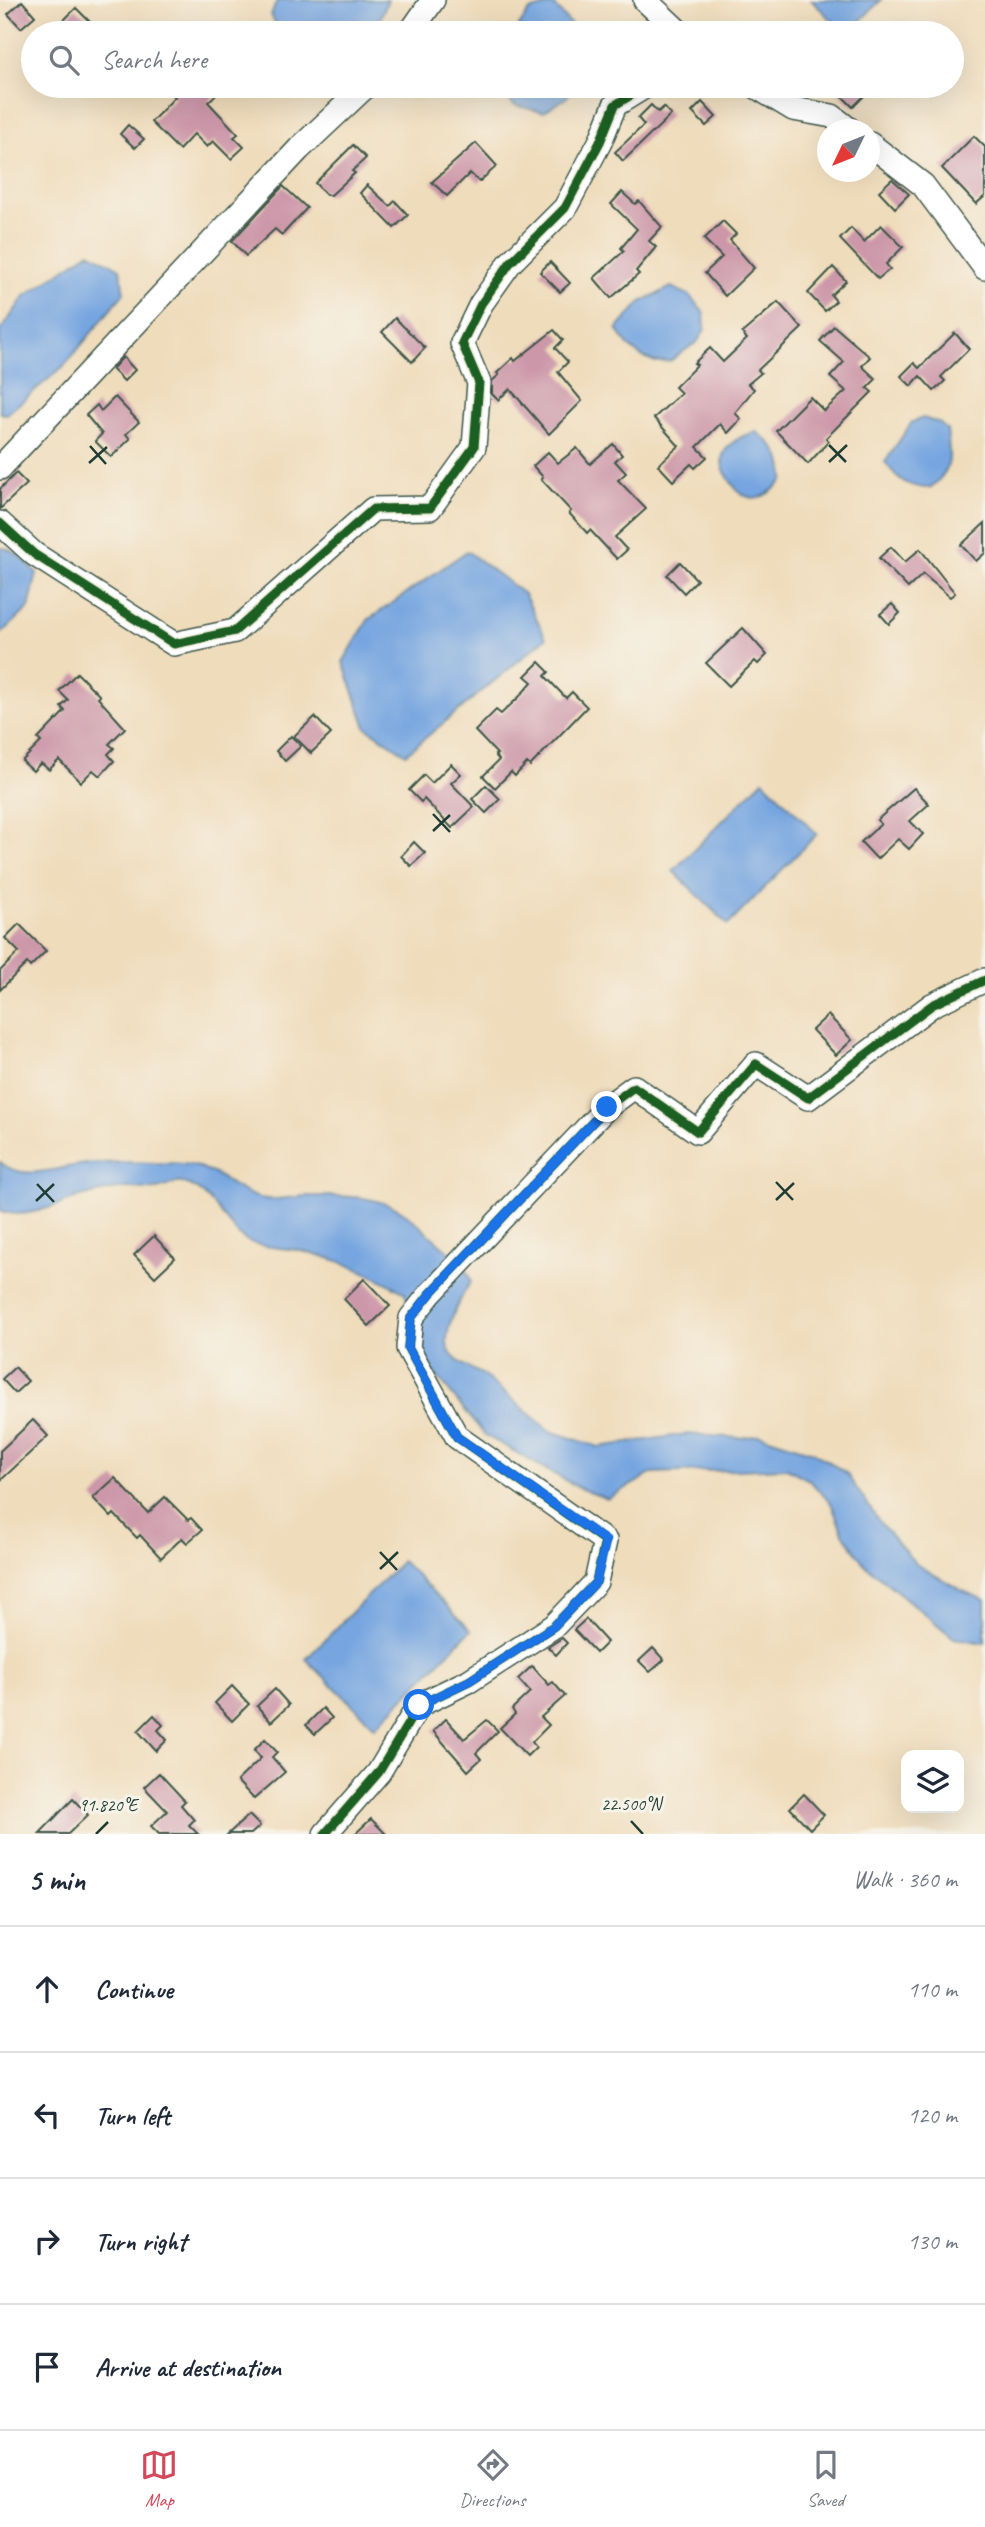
<!DOCTYPE html>
<html lang="en">
<head>
<meta charset="utf-8">
<style>
  :root { --surface:#fff; --page:#f2f2f3; --text:#1f2937; --muted:#747a83; --line:#e0e1e3; --accent:#d1495b }
  body { margin:0; font-family:Caveat,sans-serif; background:var(--page); color:var(--text) }
  .controls { position:absolute; right:21px; bottom:21px; display:grid; overflow:hidden; border-radius:14px; box-shadow:0 7px 28px #0002 }
  .controls button { width:63px; height:63px; display:grid; place-items:center; padding:0; border:0; border-bottom:2px solid var(--line); background:var(--surface); color:var(--text); font:35px sans-serif }
  .compass { position:absolute; left:817px; top:119px; width:63px; height:63px; border-radius:50%; background:var(--surface); box-shadow:0 7px 28px #0002; rotate:227deg }
  .stop { position:absolute; width:21px; height:21px; margin:-16px; border:5px solid #1a73e8; border-radius:50%; background:#fff }
  .stop.end { background:#1a73e8; border-color:#fff; box-shadow:0 2px 7px #0008 }
  .list { margin:0; padding:0; list-style:none }
  h2 { display:flex; justify-content:space-between; align-items:center; height:91px; margin:0; padding:0 28px; font-size:30px }
  h2 small { font-size:23px; font-weight:400; color:var(--muted) }
  .list li { display:grid; grid-template-columns:46px 1fr auto; gap:21px; align-items:center; box-sizing:border-box; height:126px; padding:0 28px; border-top:2px solid var(--line) }
  .list b { display:block; font-size:26px; white-space:nowrap }
  .list em { font-size:23px; font-style:normal; color:var(--muted) }
  .icon { flex:none; width:38px; height:38px; fill:none; stroke:currentColor; stroke-width:2; stroke-linecap:round; stroke-linejoin:round }
  .map { position:relative; flex:none; width:985px; height:1834px; overflow:hidden }
  .search { position:absolute; background:var(--surface); box-shadow:0 7px 28px #0002; left:21px; right:21px; top:21px; height:77px; display:flex; align-items:center; gap:18px; box-sizing:border-box; padding:0 24px; border-radius:38px; color:var(--muted); font-size:26px }
  .sheet { height:595px; background:var(--surface) }
  nav { display:flex; justify-content:space-around; align-items:center; box-sizing:border-box; height:98px; border-top:2px solid var(--line); background:var(--surface); font-size:19px; color:var(--muted) }
  nav a { display:grid; justify-items:center; gap:4px }
  nav .on { color:var(--accent) }
  .map>svg:first-child { display:block }
  .water { fill:#76a5e0; stroke:#4a718a; stroke-width:2 }
  .building { fill:#cc97a9 }
  .lines { fill:none; stroke-linecap:round; stroke-linejoin:round }
  .minor-casing { stroke:#3e5548; stroke-width:26 }
  .minor { stroke:#fff; stroke-width:23 }
  .cycleway-casing { stroke:#f7f3e8; stroke-width:13 }
  .cycleway { stroke:#1b5e20; stroke-width:9 }
  .route { stroke:#1a73e8; stroke-width:9 }
  .ticks { fill:none; stroke:#1f3d34; stroke-width:2.5 }
  .ticks-label { font-size:18px; text-anchor:middle; fill:#1f3d34; stroke:#f7f3e8; stroke-width:6; stroke-linejoin:round; paint-order:stroke }
</style>
</head>
<body>
<div class="map">
<svg width="985" height="1834" viewBox="0 0 985 1834">
  <rect width="100%" height="100%" fill="#f7f3e8"/>
  <filter id="ink" filterUnits="userSpaceOnUse"><feTurbulence type="fractalNoise" baseFrequency=".0143" numOctaves="2"/><feDisplacementMap in="SourceGraphic" scale="14" xChannelSelector="R" yChannelSelector="G"/><feConvolveMatrix kernelMatrix="1 2 1 2 8 2 1 2 1" color-interpolation-filters="sRGB"/></filter>
  <filter id="wash" filterUnits="userSpaceOnUse"><feTurbulence type="fractalNoise" baseFrequency=".00686" numOctaves="4" result="noise"/><feDisplacementMap in="SourceGraphic" scale="28" xChannelSelector="R" yChannelSelector="G"/><feGaussianBlur stdDeviation="1.57" result="paint"/><feColorMatrix in="noise" values="0 0 0 0 0 0 0 0 0 0 0 0 0 0 0 0 0 1.4 0 .05"/><feComposite in="paint" operator="in"/></filter>
  <g filter="url(#wash)">
    <rect width="100%" height="100%" fill="#efdcbb"/>
    <g class="water">
      <polygon points="277,0 388,0 374,33 282,33 271,16"/>
      <polygon points="811,0 881,0 848,33 845,33"/>
      <polygon points="553,4 574,28 575,33 514,33 529,11"/>
      <polygon points="497,86 575,86 566,98 543,112 514,105"/>
      <polygon points="90,252 120,269 124,293 65,365 7,414 0,413 0,331 25,296"/>
      <polygon points="671,287 689,295 704,313 705,329 698,341 670,361 655,362 641,356 629,347 617,329 641,302"/>
      <path d="M923,418L939,423L947,430C950,457 954,469 930,488C908,488 898,480 885,462L912,422Z"/>
      <path d="M757,432C776,447 783,454 784,479C768,498 748,508 731,482C729,478 724,472 723,467C717,448 742,434 757,432Z"/>
      <path d="M0,548C15,548 26,563 37,573L29,608L0,635Z"/>
      <polygon points="467,551 524,594 546,638 406,754 366,727 343,662 368,620"/>
      <polygon points="763,780 817,834 728,925 673,871"/>
      <path d="M0,1162C24,1183 59,1166 87,1164C109,1162 134,1162 156,1163C171,1163 190,1163 204,1169C223,1176 239,1193 260,1198C276,1202 292,1196 308,1196C340,1196 378,1194 406,1214C417,1222 427,1233 438,1242C450,1252 468,1266 471,1282C461,1296 446,1324 447,1343C447,1358 470,1369 482,1374L550,1431L599,1447L687,1434L740,1438L760,1435L813,1452L846,1473L881,1524L916,1564L963,1591L985,1600V1643L954,1638L865,1565L843,1533L831,1503L809,1480L787,1468L653,1473L607,1499L579,1488L485,1435L431,1369L420,1345L422,1315L410,1309L405,1293C373,1274 338,1258 301,1251C283,1247 261,1249 244,1239C226,1227 204,1179 176,1183C169,1184 163,1189 156,1189C144,1190 131,1186 119,1189C105,1191 90,1194 77,1198C56,1205 21,1221 0,1210Z"/>
      <polygon points="402,1561 471,1630 375,1727 306,1659"/>
    </g>
    <g id="blocks">
      <g class="building">
        <polygon points="22,1 35,16 21,28 8,14"/>
        <polygon points="76,8 101,33 51,33"/>
        <polygon points="164,86 225,86 208,102 238,134 234,137 244,147 231,159 213,141 207,147 194,134 179,150 151,122 175,97"/>
        <polygon points="832,86 874,86 853,107"/>
        <polygon points="702,102 716,117 706,126 692,112"/>
        <polygon points="651,105 658,112 664,107 671,115 623,161 615,152 644,125 638,118"/>
        <polygon points="128,125 144,139 135,148 120,134"/>
        <polygon points="974,136 985,147 985,196 976,204 942,168"/>
        <polygon points="476,143 497,166 479,182 470,173 447,196 432,182"/>
        <polygon points="353,145 366,158 352,171 355,173 331,195 326,195 315,183"/>
        <polygon points="892,179 909,194 895,208 879,191"/>
        <polygon points="367,185 390,206 395,201 408,215 394,228 360,193"/>
        <polygon points="283,186 307,208 282,235 275,229 246,256 232,241"/>
        <polygon points="622,192 635,204 639,201 662,227 649,241 656,247 636,271 639,274 611,298 594,278 624,251 621,248 637,229 611,204"/>
        <polygon points="723,221 736,234 730,240 754,268 725,296 705,273 722,257 704,239"/>
        <polygon points="881,225 903,247 886,264 890,269 878,279 840,239 851,228 864,242"/>
        <polygon points="550,262 570,283 560,292 540,272"/>
        <polygon points="833,267 846,281 831,295 836,301 825,311 808,293"/>
        <polygon points="778,302 802,328 758,370 761,373 748,384 754,389 735,413 741,419 728,433 720,424 697,447 707,457 695,468 691,464 673,481 658,465 679,446 654,418 681,393 675,387 697,365 694,363 710,348 723,362 747,339 742,333"/>
        <polygon points="395,318 425,348 412,362 382,332"/>
        <polygon points="834,326 870,357 862,366 876,379 867,388 872,392 826,438 829,441 808,464 776,431 810,397 824,411 846,391 830,377 844,362 820,341"/>
        <polygon points="554,330 563,340 555,348 568,362 558,372 582,401 549,434 510,389 498,400 492,394 492,381 499,375 497,373 513,358 515,361"/>
        <polygon points="955,333 969,349 941,377 945,381 934,391 920,376 911,386 901,376 914,363 919,368"/>
        <polygon points="123,357 135,370 124,381 112,369"/>
        <polygon points="115,397 139,422 126,434 130,439 111,457 95,441 102,434 86,415 97,405 101,411"/>
        <polygon points="613,444 622,455 615,461 626,473 618,480 646,509 615,537 627,550 617,559 590,530 587,533 569,513 571,511 541,479 543,477 533,466 548,452 558,463 577,448 590,464"/>
        <polygon points="16,473 27,484 0,509 0,489"/>
        <polygon points="985,523 985,553 976,561 961,545"/>
        <polygon points="891,547 905,562 920,549 955,593 950,597 923,574 908,588 879,558"/>
        <polygon points="680,562 697,580 684,593 667,575"/>
        <polygon points="892,604 900,613 889,624 880,614"/>
        <polygon points="743,628 767,655 758,664 755,661 729,686 706,663"/>
        <polygon points="539,662 549,672 545,676 566,698 572,692 587,707 530,766 527,763 515,776 511,772 495,788 483,776 499,760 495,755 497,754 475,731 496,710 501,714 519,697 532,682 525,676"/>
        <polygon points="77,673 100,696 98,698 125,728 109,744 114,748 108,754 114,761 100,776 93,770 81,782 59,760 49,770 41,763 33,771 22,761 41,742 38,739 65,711 61,707 68,700 59,691"/>
        <polygon points="315,717 331,734 311,753 294,736"/>
        <polygon points="291,736 301,746 285,761 276,751"/>
        <polygon points="451,764 461,774 451,783 474,807 452,828 424,799 421,802 409,790 424,775 432,783"/>
        <polygon points="486,785 500,799 486,813 472,799"/>
        <polygon points="914,788 929,804 910,821 923,834 909,849 898,839 877,859 861,842 881,824 877,820"/>
        <polygon points="414,842 425,853 411,866 401,856"/>
        <polygon points="19,924 46,951 30,967 27,963 0,990 0,971 19,952 5,938"/>
        <polygon points="828,1015 852,1040 836,1055 812,1030"/>
        <polygon points="154,1236 175,1258 155,1277 134,1255"/>
        <polygon points="364,1279 390,1306 369,1326 344,1299"/>
        <polygon points="15,1367 28,1381 15,1393 2,1379"/>
        <polygon points="33,1420 48,1436 0,1481 0,1451"/>
        <polygon points="115,1478 148,1513 165,1497 188,1520 191,1518 202,1530 187,1543 182,1538 161,1558 140,1535 137,1538 114,1514 111,1517 93,1498"/>
        <polygon points="586,1619 607,1642 596,1653 574,1630"/>
        <polygon points="562,1638 567,1643 556,1655 548,1647"/>
        <polygon points="653,1648 664,1660 650,1672 639,1661"/>
        <polygon points="532,1666 549,1685 553,1682 565,1696 541,1717 549,1725 532,1742 536,1747 527,1756 500,1728 515,1714 512,1709 530,1692 518,1679"/>
        <polygon points="232,1686 249,1704 232,1721 215,1703"/>
        <polygon points="275,1689 289,1705 271,1722 257,1706"/>
        <polygon points="323,1708 332,1718 315,1734 306,1725"/>
        <polygon points="154,1715 163,1725 158,1730 167,1740 156,1751 138,1731"/>
        <polygon points="446,1719 464,1739 487,1720 498,1731 476,1753 481,1759 468,1771 433,1731"/>
        <polygon points="265,1739 277,1752 272,1757 285,1772 254,1799 237,1781 261,1758 254,1750"/>
        <polygon points="159,1773 185,1801 181,1805 194,1820 189,1825 198,1834 159,1834 151,1826 167,1811 144,1787"/>
        <polygon points="804,1794 824,1815 810,1829 790,1808"/>
        <polygon points="73,1799 88,1815 68,1834 39,1834"/>
        <polygon points="249,1815 260,1826 251,1834 228,1834"/>
        <polygon points="371,1819 386,1834 355,1834"/>
      </g>
    </g>
  </g>
  <g filter="url(#ink)">
    <use href="#blocks" fill-opacity="0" stroke="#3e5548" stroke-width="2"/>
    <g class="lines">
      <defs>
        <g id="minor">
          <polyline points="645,0 680,33"/>
          <polyline points="410,33 433,0"/>
          <polyline points="755,86 793,109 832,116 850,130"/>
          <polyline points="870,144 923,185 985,268"/>
          <polyline points="0,468 299,149 366,86"/>
          <polyline points="0,523 34,554 174,644 235,631 373,509 430,508 474,447 479,383 462,343 481,304 510,263 565,208 600,142 615,105 646,86"/>
          <polyline points="325,1834 379,1772 419,1705 469,1681 554,1626 596,1582 605,1541 457,1437 408,1348 411,1318 430,1294 607,1107 634,1087 698,1132 756,1064 808,1098 932,1005 985,980"/>
        </g>
      </defs>
      <use href="#minor" class="minor-casing"/>
      <use href="#minor" class="minor"/>
      <defs>
        <g id="cycleway">
          <polyline points="0,523 34,554 174,644 235,631 373,509 430,508 474,447 479,383 462,343 481,304 510,263 565,208 600,142 615,105 646,86"/>
          <polyline points="325,1834 379,1772 419,1705 469,1681 554,1626 596,1582 605,1541 457,1437 408,1348 411,1318 430,1294 607,1107 634,1087 698,1132 756,1064 808,1098 932,1005 985,980"/>
        </g>
      </defs>
      <use href="#cycleway" class="cycleway-casing"/>
      <use href="#cycleway" class="cycleway"/>
    </g>
  </g>
  <g class="lines" filter="url(#ink)">
    <polyline class="route" points="419,1705 469,1681 554,1626 596,1582 606,1541 457,1437 408,1348 411,1318 430,1294 607,1107"/>
  </g>
  <path class="ticks" d="M829,445L846,462M90,446L106,464M829,462L847,445M89,463L107,447M433,814L450,832M433,831L450,815M776,1182L793,1200M37,1184L54,1202M776,1200L794,1183M36,1201L54,1184M380,1552L397,1570M380,1569L398,1552M631,1821L643,1834M96,1834L108,1822"/>
  <g class="ticks-label">
    <text x="631" y="1810">22.500°N</text>
    <text x="108" y="1811">91.820°E</text>
  </g>
</svg>
<div class="controls">
<button><svg class="icon" aria-label="layers" viewBox="0 0 24 24"><path d="M12 4l9 5-9 5-9-5zM3 14l9 5 9-5"/></svg></button>
</div>
<svg class="compass" viewBox="-18 -18 36 36"><path d="M0-13l5 13h-10z" fill="#e53935"/><path d="M0 13l5-13h-10z" fill="#747a83"/></svg>
<div class="stop" style="left:419px;top:1705px"></div>
<div class="stop end" style="left:607px;top:1107px"></div>
<div class="search"><svg class="icon" aria-label="search" viewBox="0 0 24 24"><circle cx="10" cy="10" r="6"/><path d="M15 15l6 6"/></svg>Search here</div>
</div>
<section class="sheet">
<h2>5 min<small>Walk · 360 m</small></h2>
<ul class="list">
<li><svg class="icon" aria-label="ahead" viewBox="0 0 24 24"><path d="M12 20V5M6 11l6-6 6 6"/></svg><div><b>Continue</b></div><em>110 m</em></li>
<li><svg class="icon" aria-label="left" viewBox="0 0 24 24"><path d="M17 20v-9H6M10 6l-5 5 5 5"/></svg><div><b>Turn left</b></div><em>120 m</em></li>
<li><svg class="icon" aria-label="right" viewBox="0 0 24 24"><path d="M7 20v-9h11M14 6l5 5-5 5"/></svg><div><b>Turn right</b></div><em>130 m</em></li>
<li><svg class="icon" aria-label="arrive" viewBox="0 0 24 24"><path d="M6 21V4h12l-3 4 3 4H6"/></svg><div><b>Arrive at destination</b></div></li>
</ul>
</section>
<nav>
<a class="on"><svg class="icon" aria-label="map" viewBox="0 0 24 24"><path d="M3 6l6-2 6 2 6-2v14l-6 2-6-2-6 2zM9 4v14M15 6v14"/></svg>Map</a>
<a><svg class="icon" aria-label="directions" viewBox="0 0 24 24"><path d="M12 3l9 9-9 9-9-9zM9 14v-3h6M13 9l2 2-2 2"/></svg>Directions</a>
<a><svg class="icon" aria-label="saved" viewBox="0 0 24 24"><path d="M7 4h10v16l-5-4-5 4z"/></svg>Saved</a>
</nav>
</body>
</html>
